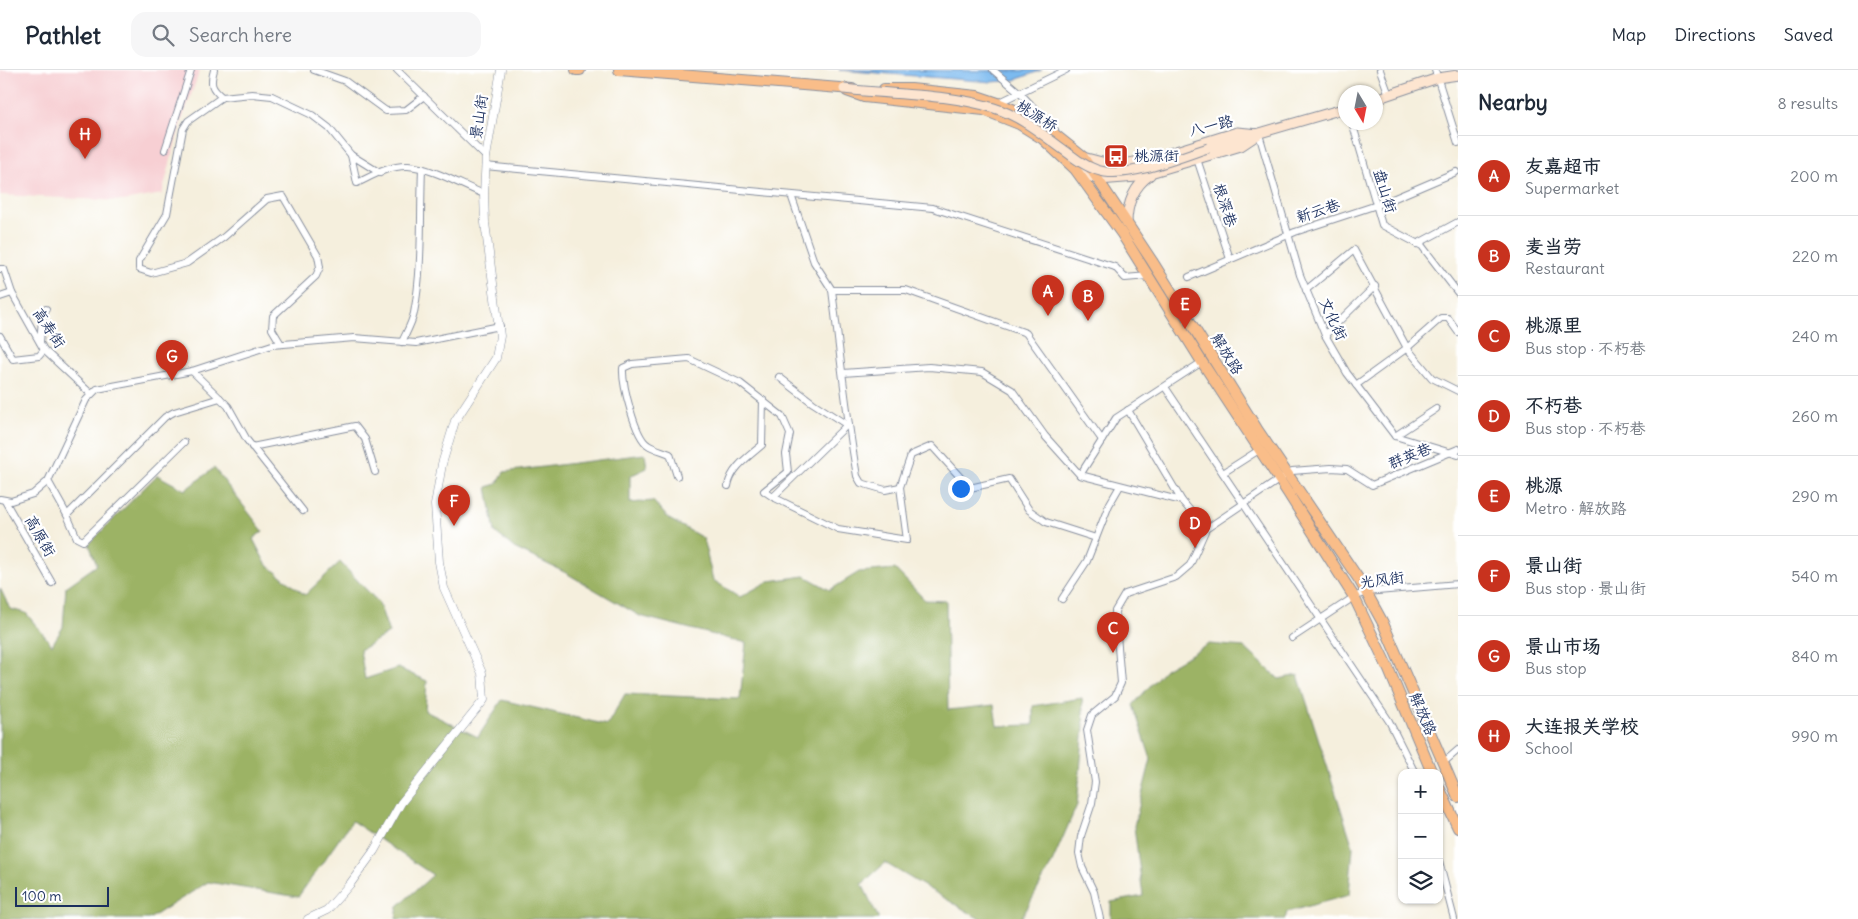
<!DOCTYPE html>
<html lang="en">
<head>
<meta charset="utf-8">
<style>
  :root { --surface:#fff; --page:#f6f6f7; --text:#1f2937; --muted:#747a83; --line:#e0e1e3; --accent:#c8321e }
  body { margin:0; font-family:Delius,"LXGW WenKai TC",sans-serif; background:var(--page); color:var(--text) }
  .controls { position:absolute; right:15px; bottom:15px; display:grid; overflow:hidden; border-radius:10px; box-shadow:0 1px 4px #0004 }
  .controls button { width:45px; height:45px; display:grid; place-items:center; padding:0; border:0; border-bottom:1px solid var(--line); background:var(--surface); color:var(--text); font:25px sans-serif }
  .compass { position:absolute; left:1338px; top:15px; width:45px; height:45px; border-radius:50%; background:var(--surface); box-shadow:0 1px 4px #0004; rotate:170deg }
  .scale { position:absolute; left:15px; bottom:12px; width:94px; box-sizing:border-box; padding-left:5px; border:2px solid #1b2f5e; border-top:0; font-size:14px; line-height:18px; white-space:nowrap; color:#1b2f5e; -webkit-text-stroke:4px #fff; paint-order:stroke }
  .you { position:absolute; left:960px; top:418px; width:18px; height:18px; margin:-12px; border:4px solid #fff; border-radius:50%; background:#1a73e8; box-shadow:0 0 0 8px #1a73e833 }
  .badge { display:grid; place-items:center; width:32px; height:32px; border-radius:50%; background:var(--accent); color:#fff; font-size:16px; font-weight:700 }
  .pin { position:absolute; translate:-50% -41px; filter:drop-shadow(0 1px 2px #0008) }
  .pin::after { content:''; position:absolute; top:26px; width:18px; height:15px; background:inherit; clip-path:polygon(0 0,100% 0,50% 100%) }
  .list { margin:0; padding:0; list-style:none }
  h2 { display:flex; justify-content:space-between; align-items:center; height:65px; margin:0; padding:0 20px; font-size:21px }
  h2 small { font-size:16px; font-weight:400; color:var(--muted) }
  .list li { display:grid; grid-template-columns:32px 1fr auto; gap:15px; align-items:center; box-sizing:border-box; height:80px; padding:0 20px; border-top:1px solid var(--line) }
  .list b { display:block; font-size:19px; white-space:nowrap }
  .list p { margin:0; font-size:16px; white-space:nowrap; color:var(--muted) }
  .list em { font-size:16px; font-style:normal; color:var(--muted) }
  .icon { flex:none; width:28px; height:28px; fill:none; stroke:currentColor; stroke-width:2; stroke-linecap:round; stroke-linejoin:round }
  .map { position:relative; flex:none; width:1458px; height:849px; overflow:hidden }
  header { display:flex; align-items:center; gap:30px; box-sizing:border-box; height:70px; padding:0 25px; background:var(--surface); border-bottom:1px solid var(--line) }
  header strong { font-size:24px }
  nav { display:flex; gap:28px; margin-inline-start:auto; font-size:18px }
  .search { width:350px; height:45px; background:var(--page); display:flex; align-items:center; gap:12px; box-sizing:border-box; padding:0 18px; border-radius:15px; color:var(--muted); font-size:19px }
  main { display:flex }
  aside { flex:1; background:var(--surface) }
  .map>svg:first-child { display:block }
  .built { fill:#f7cfd3 }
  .forest { fill:#9cb365; stroke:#5c7162 }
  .water { fill:#7cbaef; stroke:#4c74a6 }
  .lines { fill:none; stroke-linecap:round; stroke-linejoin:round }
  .minor-casing { stroke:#888f9e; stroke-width:8 }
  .tertiary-casing { stroke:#888f9e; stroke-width:9 }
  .secondary-casing { stroke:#888f9e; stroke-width:11 }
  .primary-casing { stroke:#888f9e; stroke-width:12 }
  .minor { stroke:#fff; stroke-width:6 }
  .tertiary { stroke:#fff; stroke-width:8 }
  .secondary { stroke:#fde5d0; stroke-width:9 }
  .primary { stroke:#f9bd89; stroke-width:10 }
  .secondary-bridge-casing { stroke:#888f9e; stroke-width:11; stroke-linecap:butt }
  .secondary-bridge { stroke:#fde5d0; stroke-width:9 }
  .labels { text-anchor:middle; stroke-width:4.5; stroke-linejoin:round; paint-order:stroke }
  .street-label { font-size:15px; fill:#1b2f5e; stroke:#fff }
  .poi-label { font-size:15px; fill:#1b2f5e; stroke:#fff; text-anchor:start }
</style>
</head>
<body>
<header>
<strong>Pathlet</strong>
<div class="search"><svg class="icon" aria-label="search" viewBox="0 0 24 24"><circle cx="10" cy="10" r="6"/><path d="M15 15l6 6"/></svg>Search here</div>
<nav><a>Map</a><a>Directions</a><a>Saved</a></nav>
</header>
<main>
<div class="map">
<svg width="1458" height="849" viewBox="0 0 1458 849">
  <rect width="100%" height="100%" fill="#fff"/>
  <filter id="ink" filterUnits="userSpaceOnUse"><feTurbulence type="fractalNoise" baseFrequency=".02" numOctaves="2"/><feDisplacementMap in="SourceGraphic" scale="10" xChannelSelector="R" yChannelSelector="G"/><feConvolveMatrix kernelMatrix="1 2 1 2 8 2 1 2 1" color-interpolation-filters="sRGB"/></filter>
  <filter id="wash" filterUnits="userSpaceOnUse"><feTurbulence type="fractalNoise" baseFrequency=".0096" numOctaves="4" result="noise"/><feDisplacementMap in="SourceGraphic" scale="20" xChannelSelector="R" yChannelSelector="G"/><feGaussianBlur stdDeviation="1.12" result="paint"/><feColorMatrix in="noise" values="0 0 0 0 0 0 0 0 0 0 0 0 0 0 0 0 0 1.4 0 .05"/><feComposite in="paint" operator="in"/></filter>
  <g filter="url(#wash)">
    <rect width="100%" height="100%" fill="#f5efdd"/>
    <polygon class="built" points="0,0 200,0 180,55 162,124 123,131 0,125"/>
    <g class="forest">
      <polygon points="645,384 647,398 630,406 630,433 653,431 669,449 703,468 713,510 740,527 769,511 805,506 830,520 859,502 895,499 925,530 946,531 948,640 994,635 997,656 1033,655 1033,636 1082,628 1084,656 1077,735 1051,795 1021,849 980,849 885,793 862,814 879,849 396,849 398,836 433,805 352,751 298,827 208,812 149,849 0,849 0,518 10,539 26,543 52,575 63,557 66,517 97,495 89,474 157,405 185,420 214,398 263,461 253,469 266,494 305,525 340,492 379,533 389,563 360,580 365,609 398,598 427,611 425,641 478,667 502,630 607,655 625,624 740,629 746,573 640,546 566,503 514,478 495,462 487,417 497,414 504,402"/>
      <polygon points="1209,574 1244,577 1279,609 1298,605 1353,777 1349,825 1287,842 1285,849 1111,849 1111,832 1143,826 1134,756 1151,689 1133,635 1165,599"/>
    </g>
    <polygon class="water" points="839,0 1013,1 1042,0 1015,10 992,12"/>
  </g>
  <g filter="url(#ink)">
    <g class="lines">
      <defs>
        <g id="minor">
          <path d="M214,0C210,14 211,18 222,27"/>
          <polyline points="314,0 345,11 386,41 406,40 424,26"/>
          <polyline points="397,0 486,87"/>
          <polyline points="993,0 1020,23 1055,60"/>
          <polyline points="1380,0 1389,25"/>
          <polyline points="1435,0 1458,73"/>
          <polyline points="998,33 1066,0"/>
          <polyline points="1352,52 1382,155 1422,176 1458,223"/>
          <polyline points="1259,64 1300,205 1325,265 1347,303 1395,366 1458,385"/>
          <polyline points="165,80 191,0"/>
          <polyline points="1197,89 1230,189"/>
          <polyline points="485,96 933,138 1115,197 1125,208 1148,206"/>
          <path d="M380,103L351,85L357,113C372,106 390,95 408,96C433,98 461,115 484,124"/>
          <polyline points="791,125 814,192 832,220 906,220 1026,263 1102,370"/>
          <polyline points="1417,174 1458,152"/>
          <polyline points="0,199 4,199 12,223 44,280 90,323"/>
          <polyline points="1189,207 1295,162 1383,133 1456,102"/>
          <path d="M832,220C840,282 846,344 857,406L861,413L885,420L900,417"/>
          <polyline points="1306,220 1354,180 1407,278 1432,308 1458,321"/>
          <polyline points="0,227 12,223"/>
          <polyline points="1325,265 1375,216"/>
          <polyline points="0,266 13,289 39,286 44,280"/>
          <polyline points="40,272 42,250 46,239"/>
          <path d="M402,272C406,263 412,253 414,243C423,196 420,146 422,98"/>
          <polyline points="281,274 272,259 273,246 316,206 320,197 318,186 283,126 267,129 224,167 187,193 151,203 139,199 139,191 167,144 183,59 188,51 222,27 252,24 272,26 312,45 329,58 351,85"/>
          <polyline points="192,301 228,336 247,370 303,441"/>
          <polyline points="843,303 929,297 982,302 1012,320 1045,366 1080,405 1116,348 1202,292"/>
          <polyline points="779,307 813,333 847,355 773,427 838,459 907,470 900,417 911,385 932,376 970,418 1009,409 1029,440 1046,452 1096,468"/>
          <polyline points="1356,315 1407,278 1441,248 1448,248 1458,262"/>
          <polyline points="1165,317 1389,651 1415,703"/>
          <polyline points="1128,340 1182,431"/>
          <polyline points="1395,366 1436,339"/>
          <polyline points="252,377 355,356 365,369 375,402"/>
          <polyline points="1223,403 1259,380"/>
          <polyline points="1080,405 1182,431 1206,459"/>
          <path d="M677,406L670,384C663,381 654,379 648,375C635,367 622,314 623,298L632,294L689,289L740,313L782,346L790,364L786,384L788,402L764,421L773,427"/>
          <polyline points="48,411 67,445 77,468 83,471 184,372"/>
          <path d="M728,416C731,398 748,387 762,375L763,330"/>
          <polyline points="0,429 11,431 33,424 48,411 86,330 97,319 192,301 272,275 354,268 416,273 500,256"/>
          <polyline points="5,431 52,513"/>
          <polyline points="67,445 165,347 174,342 220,328"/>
          <polyline points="1062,529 1087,491 1109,435 1120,416"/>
          <polyline points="1292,568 1354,527 1366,522 1458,514"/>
          <polyline points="1443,693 1458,680"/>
          <polyline points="1439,791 1454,849"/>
          <polyline points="1100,849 1094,822 1082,797 1079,783 1081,766 1092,733 1095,712 1087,660 1092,645 1115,626 1121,613 1115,541 1125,524 1176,507 1190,495 1206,459 1292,401 1331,398 1347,399 1372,415 1458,379"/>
        </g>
        <polyline id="tertiary" points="308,849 327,840 350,814 374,781 401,733 484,630 482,603 444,518 439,492 435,435 442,394 455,351 496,288 500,266 485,153 484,124 486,87 501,0"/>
        <g id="secondary">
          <polyline points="1376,29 1438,8 1458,5"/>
          <polyline points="1208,78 1346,38"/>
          <polyline points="1083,87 1102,92 1122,94 1147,90 1237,62 1259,64"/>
          <polyline points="1077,101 1099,110 1137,107 1241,76 1259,64"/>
          <path d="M1127,154C1127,134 1133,117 1150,105"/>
        </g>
        <g id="primary">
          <polyline points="576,0 580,0"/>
          <polyline points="619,0 852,19"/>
          <polyline points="884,19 911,19 977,26 998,33 1034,48 1083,87 1152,191 1257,359 1360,511 1383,553 1458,727"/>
          <polyline points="847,21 864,27 984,40 1019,54 1043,69 1075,99 1122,164 1202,292 1288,423 1354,527 1389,600 1432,703"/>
          <polyline points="1439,717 1458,758"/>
        </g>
      </defs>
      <use href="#minor" class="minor-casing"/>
      <use href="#tertiary" class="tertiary-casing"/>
      <use href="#secondary" class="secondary-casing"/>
      <use href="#primary" class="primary-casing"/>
      <use href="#minor" class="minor"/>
      <use href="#tertiary" class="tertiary"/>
      <use href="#secondary" class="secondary"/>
      <use href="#primary" class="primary"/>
      <defs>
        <path id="secondary-bridge" d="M844,19C893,25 946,23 994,38C1023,47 1044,66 1068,83C1078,91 1092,100 1105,102C1135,106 1179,87 1208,78"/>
      </defs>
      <use href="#secondary-bridge" class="secondary-bridge-casing"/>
      <use href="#secondary-bridge" class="secondary-bridge"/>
    </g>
  </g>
  <defs>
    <symbol id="bus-square" viewBox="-11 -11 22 22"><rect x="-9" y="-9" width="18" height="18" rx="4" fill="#c8321e" stroke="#fff"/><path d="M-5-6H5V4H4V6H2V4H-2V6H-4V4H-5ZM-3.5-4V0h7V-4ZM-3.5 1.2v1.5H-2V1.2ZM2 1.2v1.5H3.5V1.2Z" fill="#fff"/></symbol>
  </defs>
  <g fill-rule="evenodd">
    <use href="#bus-square" x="1102" y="72" width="28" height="28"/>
  </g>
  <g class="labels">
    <g class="street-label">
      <text transform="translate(1037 46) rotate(32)" y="5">桃源桥</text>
      <text transform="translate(479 47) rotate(-81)" y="5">景山街</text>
      <text transform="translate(1211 56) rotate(-14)" y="5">八一路</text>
      <text transform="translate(1385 121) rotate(73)" y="5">盘山街</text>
      <text transform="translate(1225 135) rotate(72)" y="5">根深巷</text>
      <text transform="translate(1318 141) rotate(-18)" y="5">新云巷</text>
      <text transform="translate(1333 249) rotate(65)" y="5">文化街</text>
      <text transform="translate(49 258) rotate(56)" y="5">高寿街</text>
      <text transform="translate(1227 284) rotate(58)" y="5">解放路</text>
      <text transform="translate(1410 386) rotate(-22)" y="5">群英巷</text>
      <text transform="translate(40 466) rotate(60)" y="5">高原街</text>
      <text transform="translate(1382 510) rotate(-8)" y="5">光风街</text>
      <text transform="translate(1423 644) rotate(67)" y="5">解放路</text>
    </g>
    <g class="poi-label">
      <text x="1134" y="91">桃源街</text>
    </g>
  </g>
</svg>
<div class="controls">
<button>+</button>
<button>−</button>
<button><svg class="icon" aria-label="layers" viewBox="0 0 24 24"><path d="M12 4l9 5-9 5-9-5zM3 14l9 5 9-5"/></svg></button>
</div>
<svg class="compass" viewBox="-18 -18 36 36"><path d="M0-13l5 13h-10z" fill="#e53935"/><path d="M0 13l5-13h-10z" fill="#747a83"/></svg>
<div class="scale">100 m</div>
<div class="you"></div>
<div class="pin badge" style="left:1048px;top:246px">A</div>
<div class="pin badge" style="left:1088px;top:251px">B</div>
<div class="pin badge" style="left:1113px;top:583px">C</div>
<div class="pin badge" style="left:1195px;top:478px">D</div>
<div class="pin badge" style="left:1185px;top:259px">E</div>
<div class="pin badge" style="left:454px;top:456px">F</div>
<div class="pin badge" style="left:172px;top:311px">G</div>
<div class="pin badge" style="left:85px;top:89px">H</div>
</div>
<aside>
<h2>Nearby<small>8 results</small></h2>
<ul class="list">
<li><span class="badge">A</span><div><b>友嘉超市</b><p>Supermarket</p></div><em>200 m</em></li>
<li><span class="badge">B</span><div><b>麦当劳</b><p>Restaurant</p></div><em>220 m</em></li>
<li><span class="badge">C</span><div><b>桃源里</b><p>Bus stop · 不朽巷</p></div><em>240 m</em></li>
<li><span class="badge">D</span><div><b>不朽巷</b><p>Bus stop · 不朽巷</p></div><em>260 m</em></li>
<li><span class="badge">E</span><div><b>桃源</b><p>Metro · 解放路</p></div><em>290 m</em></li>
<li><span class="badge">F</span><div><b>景山街</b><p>Bus stop · 景山街</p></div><em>540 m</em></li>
<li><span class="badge">G</span><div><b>景山市场</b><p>Bus stop</p></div><em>840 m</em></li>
<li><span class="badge">H</span><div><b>大连报关学校</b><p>School</p></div><em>990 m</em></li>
</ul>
</aside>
</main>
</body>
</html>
